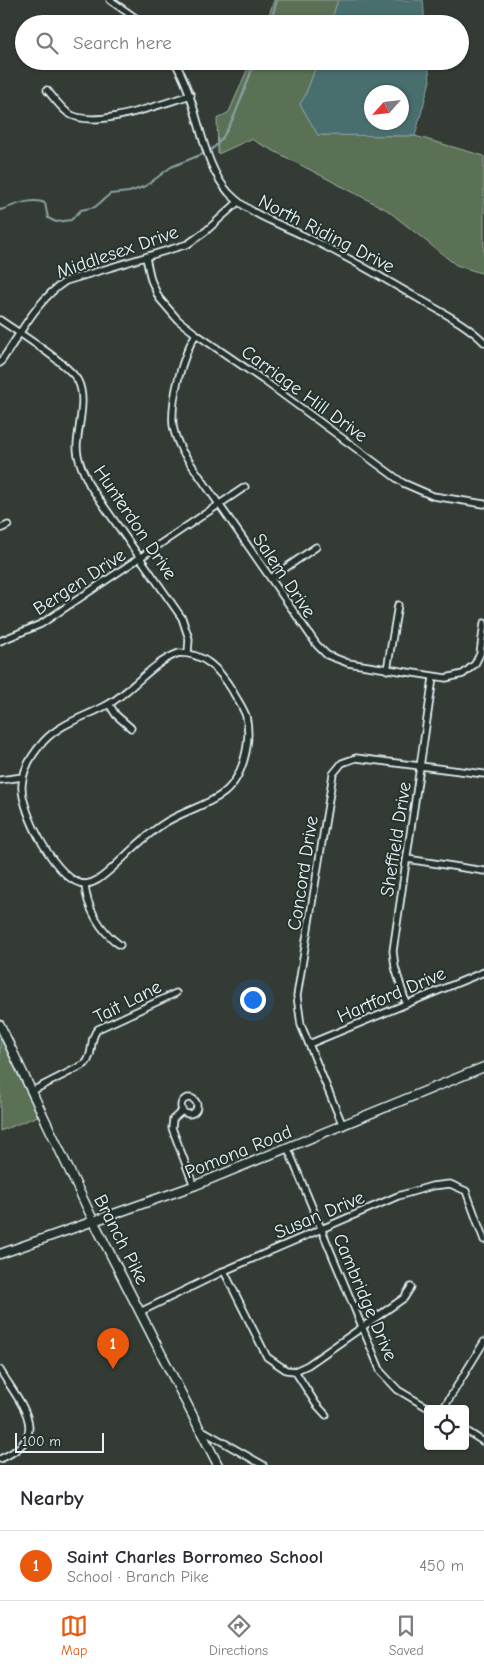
<!DOCTYPE html>
<html lang="en">
<head>
<meta charset="utf-8">
<style>
  :root { --surface:#fff; --page:#f2f2f3; --text:#2b2b33; --muted:#7c7c81; --line:#e1e1e2; --accent:#ea580c }
  body { margin:0; font-family:"Comic Neue",sans-serif; background:var(--page); color:var(--text) }
  .controls { position:absolute; right:15px; bottom:15px; display:grid; overflow:hidden; border-radius:5px; box-shadow:0 1px 4px #0004 }
  .controls button { width:45px; height:45px; display:grid; place-items:center; padding:0; border:0; border-bottom:1px solid var(--line); background:var(--surface); color:var(--text); font:25px sans-serif }
  .compass { position:absolute; left:364px; top:85px; width:45px; height:45px; border-radius:50%; background:var(--surface); box-shadow:0 1px 4px #0004; rotate:243deg }
  .scale { position:absolute; left:15px; bottom:12px; width:89px; box-sizing:border-box; padding-left:5px; border:2px solid #e8f1f8; border-top:0; font-size:14px; line-height:18px; white-space:nowrap; color:#e8f1f8; -webkit-text-stroke:4px #26332d; paint-order:stroke }
  .you { position:absolute; left:252px; top:999px; width:18px; height:18px; margin:-12px; border:4px solid #fff; border-radius:50%; background:#1a73e8; box-shadow:0 0 0 8px #1a73e833 }
  .badge { display:grid; place-items:center; width:32px; height:32px; border-radius:50%; background:var(--accent); color:#fff; font-size:16px; font-weight:700 }
  .pin { position:absolute; translate:-50% -41px; filter:drop-shadow(0 1px 2px #0008) }
  .pin::after { content:''; position:absolute; top:26px; width:18px; height:15px; background:inherit; clip-path:polygon(0 0,100% 0,50% 100%) }
  .list { margin:0; padding:0; list-style:none }
  h2 { display:flex; justify-content:space-between; align-items:center; height:65px; margin:0; padding:0 20px; font-size:21px }
  h2 small { font-size:16px; font-weight:400; color:var(--muted) }
  .list li { display:grid; grid-template-columns:32px 1fr auto; gap:15px; align-items:center; box-sizing:border-box; height:70px; padding:0 20px; border-top:1px solid var(--line) }
  .list b { display:block; font-size:19px; white-space:nowrap }
  .list p { margin:0; font-size:16px; white-space:nowrap; color:var(--muted) }
  .list em { font-size:16px; font-style:normal; color:var(--muted) }
  .icon { flex:none; width:28px; height:28px; fill:none; stroke:currentColor; stroke-width:2; stroke-linecap:round; stroke-linejoin:round }
  .map { position:relative; flex:none; width:484px; height:1465px; overflow:hidden }
  .search { position:absolute; background:var(--surface); box-shadow:0 1px 4px #0004; left:15px; right:15px; top:15px; height:55px; display:flex; align-items:center; gap:12px; box-sizing:border-box; padding:0 18px; border-radius:28px; color:var(--muted); font-size:19px }
  .sheet { height:135px; background:var(--surface) }
  nav { display:flex; justify-content:space-around; align-items:center; box-sizing:border-box; height:70px; border-top:1px solid var(--line); background:var(--surface); font-size:14px; color:var(--muted) }
  nav a { display:grid; justify-items:center; gap:2px }
  nav .on { color:var(--accent) }
  .map>svg:first-child { display:block }
  .green { fill:#5a7155; stroke:#a1b1a6 }
  .water { fill:#4a6e6e; stroke:#89a2a5; fill-rule:evenodd }
  .lines { fill:none; stroke-linecap:round; stroke-linejoin:round }
  .stream { stroke:#89a2a5; stroke-width:2 }
  .street-casing { stroke:#e8f1f8; stroke-width:9 }
  .secondary-casing { stroke:#e8f1f8; stroke-width:11 }
  .street { stroke:#26332d; stroke-width:5.5 }
  .secondary { stroke:#26332d; stroke-width:8 }
  .labels { text-anchor:middle; stroke-width:4; stroke-linejoin:round; paint-order:stroke }
  .street-label { font-size:19px; fill:#e8f1f8; stroke:#26332d }
</style>
</head>
<body>
<div class="map">
<svg width="484" height="1465" viewBox="0 0 484 1465">
  <rect width="100%" height="100%" fill="#333b34"/>
  <filter id="ink" filterUnits="userSpaceOnUse"><feTurbulence type="fractalNoise" baseFrequency=".02" numOctaves="2"/><feDisplacementMap in="SourceGraphic" scale="10" xChannelSelector="R" yChannelSelector="G"/><feConvolveMatrix kernelMatrix="1 2 1 2 8 2 1 2 1" color-interpolation-filters="sRGB"/></filter>
  <g filter="url(#ink)">
    <g class="green">
      <polygon points="274,0 338,0 330,24 266,24"/>
      <polygon points="251,61 318,61 305,96 300,104 318,135 415,136 484,156 484,274 456,265 387,210 251,139 218,154 217,119 229,112"/>
      <polygon points="0,1038 38,1116 0,1131"/>
    </g>
    <g class="water">
      <polygon points="338,0 423,0 425,24 330,24"/>
      <path d="M318,61H428L430,81L415,136L318,135L300,104L305,96ZM372,92H402V122H372Z"/>
    </g>
    <g class="lines">
      <g class="stream">
        <polyline points="270,24 277,0"/>
        <path d="M209,151C230,140 246,84 255,61"/>
        <path d="M0,210C14,206 31,197 45,203L48,218L56,222L71,220L81,210L95,207L110,194L129,192L146,186L171,167L205,153"/>
      </g>
      <defs>
        <g id="street">
          <polyline points="110,0 144,24"/>
          <path d="M174,61C200,102 199,160 229,193C251,216 281,224 308,238C347,256 384,279 421,300C443,313 466,324 484,342"/>
          <path d="M47,90C53,97 60,107 68,113C93,131 163,103 191,95"/>
          <polyline points="146,258 151,280 159,298 178,320 196,334 263,380 403,483 433,496 484,504"/>
          <path d="M0,320C18,332 69,364 78,381C87,399 78,426 77,446C77,460 84,473 90,486L182,618L189,639L188,653"/>
          <path d="M196,334C182,356 171,399 173,425C174,434 178,443 182,451L317,645L327,655L348,663L446,678L463,674L475,664L480,654L484,623"/>
          <path d="M0,363C20,335 36,300 66,281L188,244L206,231L238,202"/>
          <polyline points="0,529 8,525"/>
          <polyline points="271,578 316,547"/>
          <polyline points="0,641 41,624 245,487"/>
          <path d="M179,653C204,653 219,669 232,690C236,698 243,707 246,716C252,742 243,780 221,795C203,807 181,812 163,824C143,837 126,856 109,871C102,877 95,883 86,884C58,885 20,810 22,785C23,768 33,753 44,741C60,723 88,716 109,704C134,689 151,663 179,653Z"/>
          <polyline points="387,670 398,605"/>
          <polyline points="109,704 116,715 131,728"/>
          <polyline points="0,780 23,777"/>
          <polyline points="407,859 484,871"/>
          <path d="M85,884C86,907 101,932 120,945"/>
          <polyline points="406,1003 395,967 393,951 433,678"/>
          <polyline points="309,1044 484,972"/>
          <path d="M32,1091L85,1064C95,1054 88,1039 98,1029L176,993"/>
          <circle cx="189" cy="1106" r="8"/>
          <polyline points="182,1111 173,1119 172,1128 194,1186"/>
          <polyline points="343,1126 301,1025 297,996 333,774 342,763 356,758 484,774"/>
          <polyline points="288,1149 381,1372 398,1390 430,1409"/>
          <polyline points="224,1271 267,1357 286,1370 295,1371 308,1365 404,1298 411,1287"/>
          <polyline points="140,1312 224,1271 398,1196 432,1186 450,1184 466,1191 484,1240"/>
          <path d="M0,1370C21,1405 53,1436 0,1459"/>
          <polyline points="295,1371 316,1404 326,1415"/>
          <polyline points="443,1409 484,1342"/>
          <polyline points="200,1429 263,1465"/>
          <polyline points="465,1430 484,1442"/>
        </g>
        <g id="secondary">
          <polyline points="0,1025 94,1222 218,1465"/>
          <polyline points="0,1254 196,1185 484,1067"/>
        </g>
      </defs>
      <use href="#street" class="street-casing"/>
      <use href="#secondary" class="secondary-casing"/>
      <use href="#street" class="street"/>
      <use href="#secondary" class="secondary"/>
    </g>
  </g>
  <g class="labels">
    <g class="street-label">
      <text transform="translate(327 233) rotate(27)" y="7">North Riding Drive</text>
      <text transform="translate(117 251) rotate(-19)" y="7">Middlesex Drive</text>
      <text transform="translate(305 393) rotate(36)" y="7">Carriage Hill Drive</text>
      <text transform="translate(136 522) rotate(56)" y="7">Hunterdon Drive</text>
      <text transform="translate(285 575) rotate(56)" y="7">Salem Drive</text>
      <text transform="translate(79 581) rotate(-33)" y="7">Bergen Drive</text>
      <text transform="translate(395 839) rotate(-81)" y="7">Sheffield Drive</text>
      <text transform="translate(302 873) rotate(-81)" y="7">Concord Drive</text>
      <text transform="translate(391 994) rotate(-23)" y="7">Hartford Drive</text>
      <text transform="translate(127 1001) rotate(-27)" y="7">Tait Lane</text>
      <text transform="translate(238 1151) rotate(-22)" y="7">Pomona Road</text>
      <text transform="translate(319 1214) rotate(-23)" y="7">Susan Drive</text>
      <text transform="translate(122 1239) rotate(63)" y="7">Branch Pike</text>
      <text transform="translate(366 1297) rotate(67)" y="7">Cambridge Drive</text>
    </g>
  </g>
</svg>
<div class="controls">
<button><svg class="icon" aria-label="locate" viewBox="0 0 24 24"><circle cx="12" cy="12" r="6"/><path d="M12 2v4M12 18v4M2 12h4M18 12h4"/></svg></button>
</div>
<svg class="compass" viewBox="-18 -18 36 36"><path d="M0-13l5 13h-10z" fill="#e53935"/><path d="M0 13l5-13h-10z" fill="#7c7c81"/></svg>
<div class="scale">100 m</div>
<div class="you"></div>
<div class="pin badge" style="left:113px;top:1369px">1</div>
<div class="search"><svg class="icon" aria-label="search" viewBox="0 0 24 24"><circle cx="10" cy="10" r="6"/><path d="M15 15l6 6"/></svg>Search here</div>
</div>
<section class="sheet">
<h2>Nearby<small></small></h2>
<ul class="list">
<li><span class="badge">1</span><div><b>Saint Charles Borromeo School</b><p>School · Branch Pike</p></div><em>450 m</em></li>
</ul>
</section>
<nav>
<a class="on"><svg class="icon" aria-label="map" viewBox="0 0 24 24"><path d="M3 6l6-2 6 2 6-2v14l-6 2-6-2-6 2zM9 4v14M15 6v14"/></svg>Map</a>
<a><svg class="icon" aria-label="directions" viewBox="0 0 24 24"><path d="M12 3l9 9-9 9-9-9zM9 14v-3h6M13 9l2 2-2 2"/></svg>Directions</a>
<a><svg class="icon" aria-label="saved" viewBox="0 0 24 24"><path d="M7 4h10v16l-5-4-5 4z"/></svg>Saved</a>
</nav>
</body>
</html>
